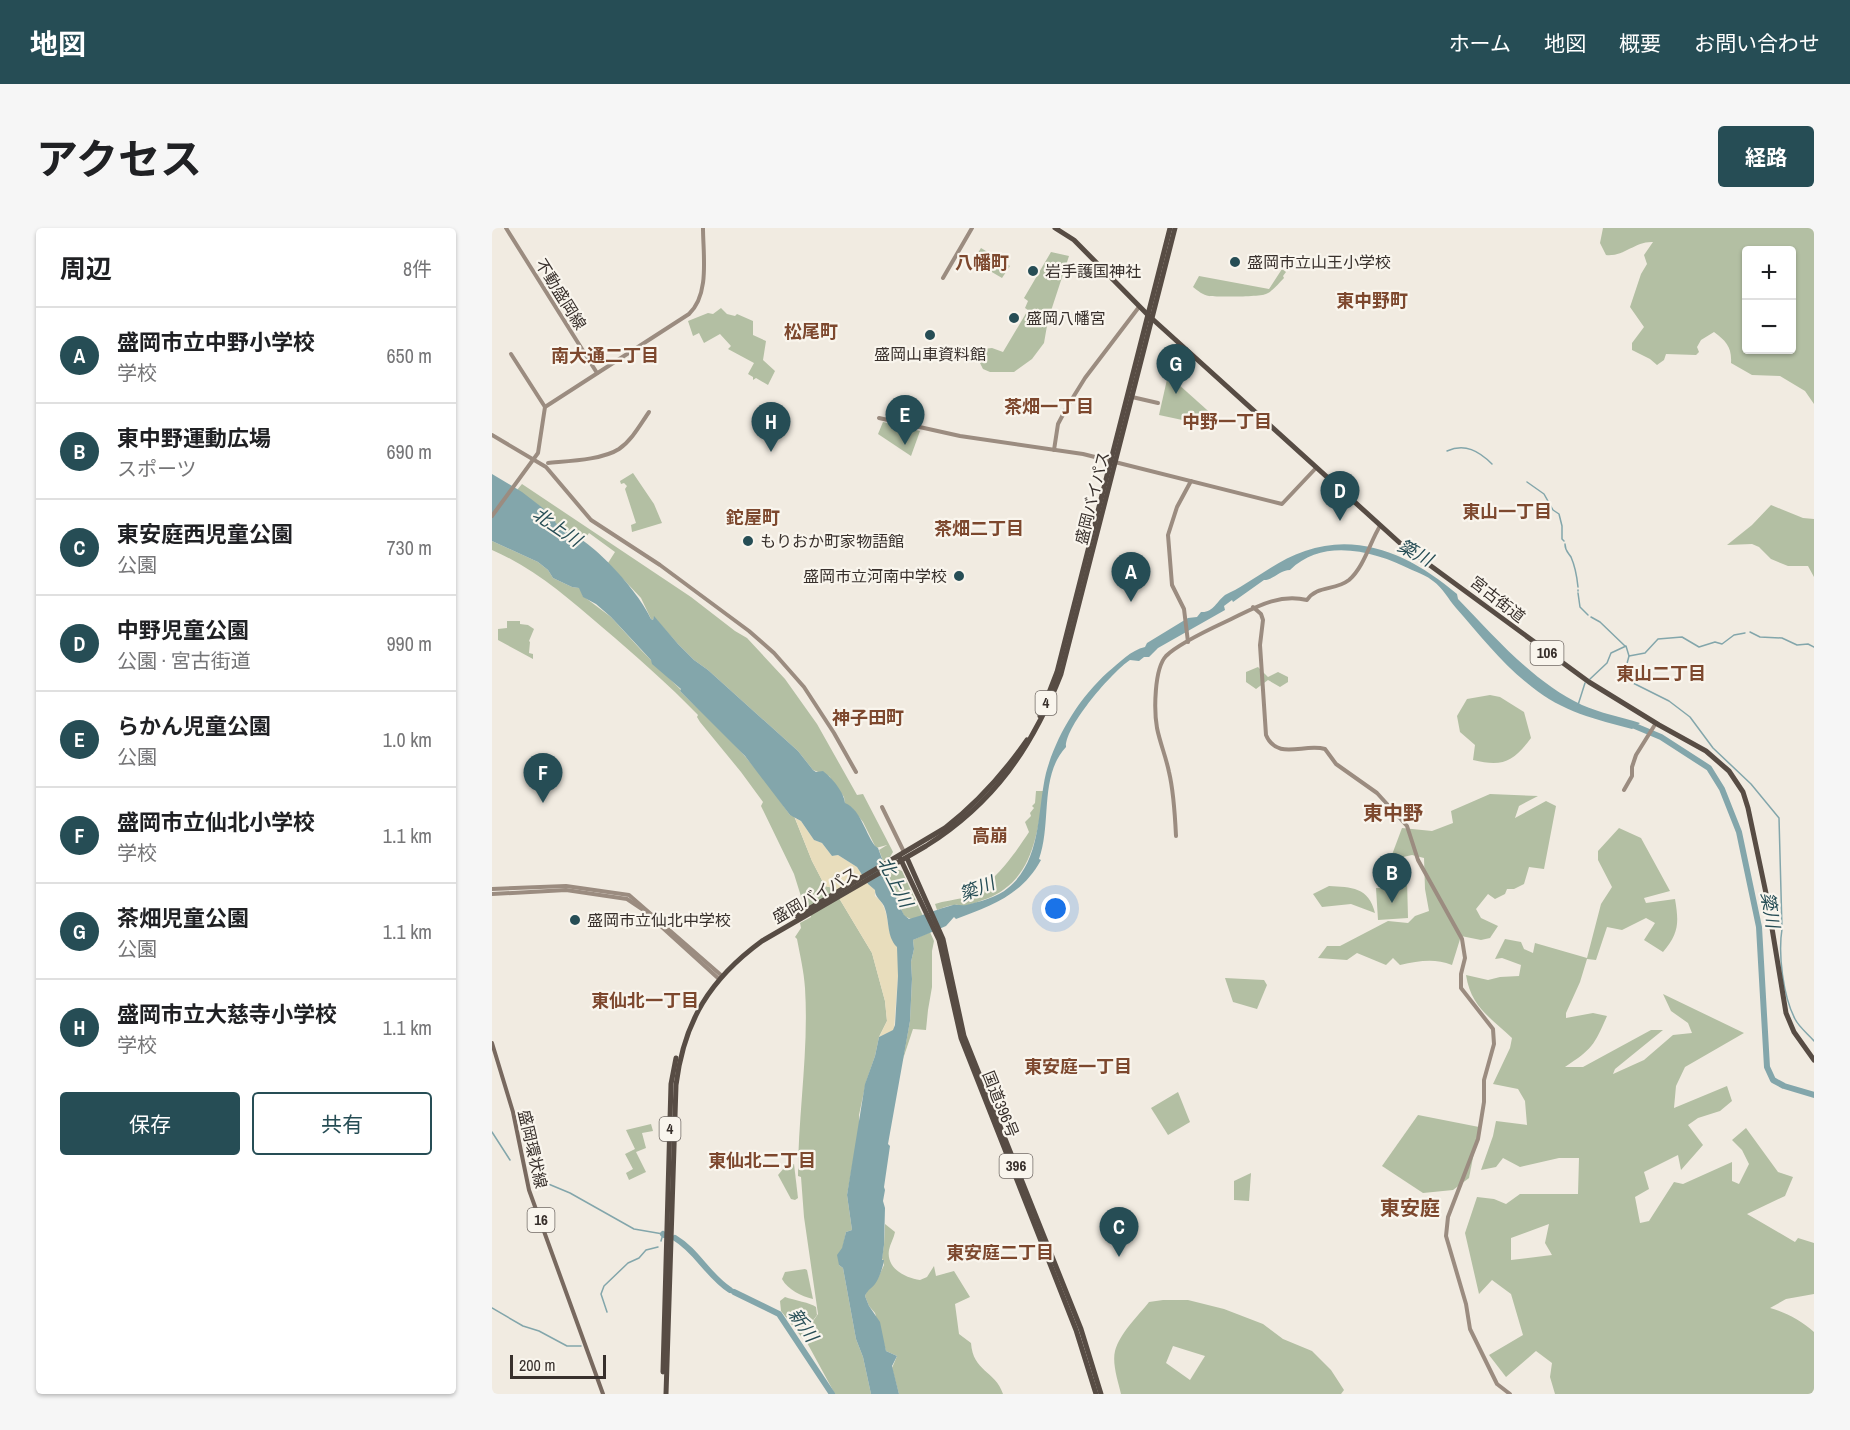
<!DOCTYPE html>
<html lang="ja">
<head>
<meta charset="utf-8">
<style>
  :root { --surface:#fff; --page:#f6f6f6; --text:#202124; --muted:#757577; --line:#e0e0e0; --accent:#264d55 }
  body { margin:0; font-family:"Archivo Narrow","Noto Sans JP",sans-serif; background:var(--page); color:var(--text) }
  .controls { position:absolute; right:18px; top:18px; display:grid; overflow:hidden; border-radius:6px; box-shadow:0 2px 4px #0004 }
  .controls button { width:54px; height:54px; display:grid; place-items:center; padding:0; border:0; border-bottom:2px solid var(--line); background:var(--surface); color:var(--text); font:30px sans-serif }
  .scale { position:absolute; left:18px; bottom:15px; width:96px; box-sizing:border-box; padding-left:6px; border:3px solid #38302c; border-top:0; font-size:16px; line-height:21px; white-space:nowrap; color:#38302c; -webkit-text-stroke:4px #f9f5ed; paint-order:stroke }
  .you { position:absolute; left:564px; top:681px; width:21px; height:21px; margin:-15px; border:4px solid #fff; border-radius:50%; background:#1a73e8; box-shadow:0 0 0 9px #1a73e833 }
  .badge { display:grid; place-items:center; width:39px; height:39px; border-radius:50%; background:var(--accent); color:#fff; font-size:20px; font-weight:700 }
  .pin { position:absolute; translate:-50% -50px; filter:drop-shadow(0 2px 3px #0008) }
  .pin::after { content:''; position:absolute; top:32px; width:21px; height:18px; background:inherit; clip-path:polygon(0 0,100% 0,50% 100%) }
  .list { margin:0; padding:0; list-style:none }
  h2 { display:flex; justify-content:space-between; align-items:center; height:78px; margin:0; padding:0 24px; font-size:26px }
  h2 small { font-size:20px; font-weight:400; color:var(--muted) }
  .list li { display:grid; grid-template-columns:39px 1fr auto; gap:18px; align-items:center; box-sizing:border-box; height:96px; padding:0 24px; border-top:2px solid var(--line) }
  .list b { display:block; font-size:22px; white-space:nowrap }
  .list p { margin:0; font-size:20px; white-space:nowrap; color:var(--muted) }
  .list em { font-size:20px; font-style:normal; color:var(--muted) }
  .actions { display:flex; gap:12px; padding:18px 24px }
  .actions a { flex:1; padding:14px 0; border:2px solid var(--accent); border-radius:6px; text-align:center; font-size:21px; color:var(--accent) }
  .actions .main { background:var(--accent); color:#fff }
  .map { position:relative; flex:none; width:1322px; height:1166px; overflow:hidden; border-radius:6px }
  header { display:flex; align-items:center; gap:36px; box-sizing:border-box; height:84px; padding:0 30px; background:var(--accent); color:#fff }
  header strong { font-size:28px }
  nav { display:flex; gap:33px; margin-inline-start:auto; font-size:21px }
  .intro { display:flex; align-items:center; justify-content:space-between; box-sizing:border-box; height:144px; padding:0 36px }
  h1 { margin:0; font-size:42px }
  .button { padding:15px 27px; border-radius:6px; background:var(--accent); color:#fff; font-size:21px; font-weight:700 }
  main { display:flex; gap:36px; padding:0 36px }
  aside { flex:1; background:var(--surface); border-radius:6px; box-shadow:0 2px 4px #0004 }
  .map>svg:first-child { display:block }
  .green { fill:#b3bfa3; fill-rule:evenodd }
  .sand { fill:#e8ddbc }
  .water { fill:#83a6ab }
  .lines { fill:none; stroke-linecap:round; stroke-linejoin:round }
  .stream { stroke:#83a6ab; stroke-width:1.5 }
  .river { stroke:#83a6ab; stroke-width:6 }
  .secondary { stroke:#9b8c80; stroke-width:4 }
  .primary { stroke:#78695f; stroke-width:4 }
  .highway { stroke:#574c44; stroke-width:5 }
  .poi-dot { fill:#264d55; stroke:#f9f5ed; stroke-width:2 }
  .labels { text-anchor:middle; stroke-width:4.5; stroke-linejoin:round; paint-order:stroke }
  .shield { fill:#f9f5ed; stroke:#726b66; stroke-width:1.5 }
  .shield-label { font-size:15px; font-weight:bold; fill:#38302c }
  .poi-label { font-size:16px; fill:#38302c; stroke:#f9f5ed; text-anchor:start }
  .street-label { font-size:16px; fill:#38302c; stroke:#f9f5ed }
  .neighbourhood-label { font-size:18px; font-weight:bold; fill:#7d482e; stroke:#f9f5ed }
  .water-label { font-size:18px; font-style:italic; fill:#264d55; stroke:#f9f5ed }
  .quarter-label { font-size:20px; font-weight:bold; fill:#7d482e; stroke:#f9f5ed }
</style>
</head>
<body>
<header>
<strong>地図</strong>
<nav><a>ホーム</a><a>地図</a><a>概要</a><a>お問い合わせ</a></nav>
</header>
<div class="intro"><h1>アクセス</h1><a class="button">経路</a></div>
<main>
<aside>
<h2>周辺<small>8件</small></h2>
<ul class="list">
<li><span class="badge">A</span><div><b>盛岡市立中野小学校</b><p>学校</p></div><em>650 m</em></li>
<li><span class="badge">B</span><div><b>東中野運動広場</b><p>スポーツ</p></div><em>690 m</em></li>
<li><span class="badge">C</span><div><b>東安庭西児童公園</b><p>公園</p></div><em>730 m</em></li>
<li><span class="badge">D</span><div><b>中野児童公園</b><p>公園 · 宮古街道</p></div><em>990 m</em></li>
<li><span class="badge">E</span><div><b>らかん児童公園</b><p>公園</p></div><em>1.0 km</em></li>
<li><span class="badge">F</span><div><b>盛岡市立仙北小学校</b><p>学校</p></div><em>1.1 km</em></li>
<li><span class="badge">G</span><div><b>茶畑児童公園</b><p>公園</p></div><em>1.1 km</em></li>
<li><span class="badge">H</span><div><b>盛岡市立大慈寺小学校</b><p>学校</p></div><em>1.1 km</em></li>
</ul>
<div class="actions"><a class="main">保存</a><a>共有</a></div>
</aside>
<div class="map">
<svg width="1322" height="1166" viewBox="0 0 1322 1166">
  <rect width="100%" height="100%" fill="#f1ebe1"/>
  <g class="green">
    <path d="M1111,0H1322V176L1313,163L1288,148L1260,147L1239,135C1240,119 1234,113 1222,104L1209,112L1205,119L1207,124L1204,127L1174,126L1172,132L1165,137L1158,131L1140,122V115L1152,99L1138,79L1149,46L1155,36L1152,27L1161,14C1143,13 1132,29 1114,27L1108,15ZM1254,22H1300V122H1254Z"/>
    <polygon points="489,20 518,38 510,50 481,33"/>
    <polygon points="559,24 577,28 556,92 552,115 540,131 522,144 498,144 491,141 488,135 491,121 500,120 511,124 536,82 533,80 536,73 532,70"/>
    <path d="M790,41L794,44L791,48L792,50C787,55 781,63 774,66C767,69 726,69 717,68C711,67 706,63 701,59L707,48L777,61Z"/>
    <polygon points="229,80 235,86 243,88 245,86 261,93 261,107 274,113 271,132 283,143 276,157 264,150 261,152 261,149 256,146 262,135 236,121 239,118 228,106 212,115 207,105 201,108 196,93 216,85 221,86"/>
    <polygon points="676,147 724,190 723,199 667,187"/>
    <polygon points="391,194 428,203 419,228 386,206"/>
    <polygon points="141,245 162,276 170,295 140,304 139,297 144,295 133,261 135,258 132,255 129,256 128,253"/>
    <polygon points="30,256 199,369 243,403 255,410 293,451 325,496 365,567 371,566 399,620 401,624 398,629 391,633 387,622 395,617 384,620 371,594 360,580 353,576 352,569 337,548 321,542 306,523 216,442 202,432 186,416 162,389 161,392 159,391 149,370 116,335 123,324 97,305 92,312 76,303 69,303 56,284 25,262"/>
    <polygon points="1279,277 1311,290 1322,291 1322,349 1316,338 1296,338 1279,331 1267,319 1260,316 1235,317 1260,297"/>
    <path d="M0,313L46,334L56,342L61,350L80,359L88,360L91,368L119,389L150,423L189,462L188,463C205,480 223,495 239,513C261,536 280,561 298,587L302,588L320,633L333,658L341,660L380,725L393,773L395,793L387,809L383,828L374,854L367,887V901L355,967L360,1002L354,1004L347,1037L351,1040L364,1111L371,1129L379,1166H343L313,1111L317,1099L326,1086L312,989L309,949L306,948C306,886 317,823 313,760C312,744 308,727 305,711L303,709L309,700L308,695L319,689L316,676L312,678L302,646L269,578L271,574L249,544L208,494L205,489L206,487C176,456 143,427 110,399C76,370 42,340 0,322Z"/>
    <polygon points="15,393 28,393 28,396 36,397 42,401 37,413 38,414 37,425 41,426 41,431 6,412 6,401 15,400"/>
    <polygon points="766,439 776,449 786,444 796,449 796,454 788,459 776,452 764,461 754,454 754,444"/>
    <path d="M998,467L1008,469L1032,484L1039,510C1021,534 1011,539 981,532L983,517L968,504L965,488L975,471Z"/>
    <path d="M544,563H552C545,607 541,653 494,671C488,673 479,677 472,678C469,678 466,676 463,677C458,677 450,680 445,682L443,676C452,673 462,672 471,670C497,662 522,627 537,604L533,594L539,588L538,585L542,580L540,578L543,575Z"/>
    <path d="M998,566L1046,568L1027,578L1023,590L1054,573L1064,578L1052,641L1037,639L1032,656L1022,661H1015L1013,666L1003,671L996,666L984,681L989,690L1006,698L998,710L989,712L969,708L960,737C942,730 927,733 908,737L901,730L894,737L865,725L855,732L826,730L835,718H848L896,693L916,695L923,688L937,683L933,661L932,630L920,627L898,632L910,600L940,603L961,595L959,583Z"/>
    <path d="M1127,600L1149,610L1178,663L1152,670L1154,675L1183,671C1187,695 1187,705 1171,724L1152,712L1163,695L1154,690L1130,702L1115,699L1104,732L1095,731L1088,754L1074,785V790L1101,785L1115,788C1102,818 1100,821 1073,839H1091L1159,802H1171L1123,841L1121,846L1152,832L1181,807L1200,805L1196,795L1179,783L1171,766L1252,805L1193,839L1184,858L1182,880L1235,858L1240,873L1228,883L1206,890L1196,897L1211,917L1189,942L1186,927L1152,944L1157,961L1143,969L1148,995L1157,993L1182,954L1191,956L1240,934V953L1247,956L1257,936L1250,922L1240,912L1254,900L1286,944L1301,949L1293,968L1255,986L1303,1014L1306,1010L1322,1015V1066L1294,1071L1278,1080C1295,1085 1308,1092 1322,1104V1166H1063L1058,1149L1060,1135L1044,1123L1014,1149L997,1127L1031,1107L1019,1066L1000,1052L987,1066L973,1005L985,969L1002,971L1014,976L1028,966H1086L1087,930H1067L1028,939L1011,930L1004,939L989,942L1001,908L1004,893L1035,897L1033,873L1026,861L1001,856L1018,820L1020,810C998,789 979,779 974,747L996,752L1008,749L1027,748L1029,737L1010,730L1003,731L1013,711L1029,714L1032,721L1041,725L1043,715L1095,730L1109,676L1120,659L1106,632V623ZM1057,996L1053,1015L1060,1027L1019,1032V1010Z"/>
    <polygon points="403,640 410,643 431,688 419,691 412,688 394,645"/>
    <polygon points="915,652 916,690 886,692 884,660 888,660 888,653"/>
    <path d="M837,658C859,659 877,659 883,685L859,676L830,679L821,666Z"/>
    <polygon points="438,704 442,713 440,723 440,759 436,782 434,802 421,801 411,831 418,793 420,752 419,734 422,721 421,712"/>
    <polygon points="733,750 772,752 775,757 765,781 741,774"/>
    <polygon points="686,864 698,894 676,907 659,880"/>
    <polygon points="926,887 987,899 977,950 961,962 931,965 890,938"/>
    <polygon points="159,896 161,903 150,905 154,920 144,924 154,944 137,952 134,945 141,941 133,926 143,921 134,902"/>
    <polygon points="302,936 306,970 303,972 299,971 286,947 292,940"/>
    <polygon points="759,945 757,973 742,972 742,953"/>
    <path d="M393,996L403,1004C402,1010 398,1016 397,1022C394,1040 413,1050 428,1052L435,1049L442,1038L444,1048L462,1043L478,1069L463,1076L467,1106L479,1115C481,1144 503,1142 511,1166H407L400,1140L405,1128L394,1123L383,1085L377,1078L373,1068L376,1061L386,1050L392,1037L390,1030L392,1017Z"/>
    <path d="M313,1041L315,1042L321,1071C309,1068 296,1062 290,1051L293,1044Z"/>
    <path d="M293,1069C302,1072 319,1075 324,1079L325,1087L316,1099L311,1111L289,1083L288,1073Z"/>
    <path d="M671,1072H696L732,1081L771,1096L791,1111L820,1123L839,1142L852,1162L849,1166H629C626,1153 620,1136 623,1123C628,1105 646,1088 657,1074ZM681,1118L713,1128L698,1152L674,1135Z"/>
  </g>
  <path class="sand" d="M303,590L309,593L322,612L330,615L340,628L346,627L365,639L376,656L383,662V668C401,681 391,705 406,719V748L402,802L387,809L395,793L393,773L380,725L341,660L333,658L320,633Z"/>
  <path class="water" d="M0,246L30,264L56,284L69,302C96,306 148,365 159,391L161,392L162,388L186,416L202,432L216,442L306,523L321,542L324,544L331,543C340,550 352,564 353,575C370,581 376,615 386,620L408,679L412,687L417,691C432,687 446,681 461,677C465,676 470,678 474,677C487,674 506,669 516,660C550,632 545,583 554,545C564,508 587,470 616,444C627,435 639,422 653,419L655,415L696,390L705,389L709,384C721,385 725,373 733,367C739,364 747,360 753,356C773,344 791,330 813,323C869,303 923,330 965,366L966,371C1003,409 1041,454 1090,477C1108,485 1129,489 1148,495L1140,501C1105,492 1069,483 1040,459C1011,437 988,407 964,380C956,371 951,360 941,353C935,348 927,345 920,342C883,323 831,309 798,342C788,342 781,352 772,352L741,374L740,372L732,378L733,382L666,420L657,429H652L647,433L638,432C620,444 573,498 574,519C547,548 560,595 547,631L549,632C530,667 499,678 464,691L462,689L454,698L421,712L422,721L419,734L420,751L418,793L396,916L398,918L392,959L393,962L391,973L393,980L392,1017L390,1032H392C391,1039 387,1051 383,1056C379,1061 376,1061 373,1068L377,1078L388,1094L394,1123L405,1128L400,1138L407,1166H379L371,1129L364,1111L351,1040L347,1037L345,1027L350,1020L354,1004L360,1002L355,967L373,856L383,828L387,809L401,802L403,797L406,748L405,719C394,708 398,692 392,678C388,671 383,669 383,662L376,656L365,639L346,627L340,628L330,615L322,612L309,593L298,587L253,528L188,463L189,461L160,436L159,432L119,389L104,376L91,369L87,360L80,359L61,350L56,342L46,334L0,313Z"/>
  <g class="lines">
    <g class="stream">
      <path d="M955,223C973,215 987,223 1000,236"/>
      <polyline points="1035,254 1052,266 1061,282 1067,286 1070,298 1070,311 1072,313"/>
      <path d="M1073,316C1073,323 1076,324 1079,329C1083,338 1085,349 1086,359"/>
      <polyline points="1086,362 1086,363"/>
      <polyline points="1086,365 1088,379 1096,387"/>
      <polyline points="1099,389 1108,394 1133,418"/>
      <polyline points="1258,404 1268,409 1290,410 1305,417 1316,416 1322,419"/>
      <path d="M1137,428L1133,443L1137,453L1177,473L1198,489L1221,520L1259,556L1287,590L1290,701C1286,726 1291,768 1303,791C1307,799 1316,806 1322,813"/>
      <polyline points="1098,451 1115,435 1119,425 1134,418 1137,428 1153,425 1166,411 1190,409 1207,419 1223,414 1230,416 1242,407 1253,405"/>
      <polyline points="1086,477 1093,455"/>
      <polyline points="0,904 18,932"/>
      <polyline points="42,950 78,965 142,1001 171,1006 169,1013"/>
      <polyline points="0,1080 31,1098 47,1103 75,1118 89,1118"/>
      <polyline points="115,1084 109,1066 112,1058 136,1035 147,1030 154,1022 166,1019"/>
    </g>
    <g class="river">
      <polyline points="1138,496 1169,509 1217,540 1230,561 1247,604 1267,699 1275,839 1281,852 1292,858 1322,867"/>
      <polyline points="171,1006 172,1007"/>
      <path d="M183,1010C205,1023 216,1048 238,1062"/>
      <polyline points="242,1064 287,1086 340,1166"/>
    </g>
    <g class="secondary">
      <polyline points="14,0 105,145"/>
      <polyline points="451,50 480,0"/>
      <polyline points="19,126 53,179"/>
      <polyline points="640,169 666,175"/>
      <polyline points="387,190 468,208 591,226 790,276 824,240"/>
      <polyline points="0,207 54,239 99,292 168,337 257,403 282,425 312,459 342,505 364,544"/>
      <polyline points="562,222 566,196 575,179 593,150 647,79"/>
      <path d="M56,235C76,233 110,232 127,221C140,212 148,197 157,184"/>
      <path d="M0,288L46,225L53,179L197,86C218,66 211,27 211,0"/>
      <path d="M761,379L769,386L771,392L768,417L774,507C785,533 812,515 833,521L844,536L885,565L915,598L926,632L970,711L973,730L969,746V760L1001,801L1002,816L992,852V874L986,911L956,989L954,1008L974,1076L978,1101L1005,1156L1018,1166"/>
      <polyline points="696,414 692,381 680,357 676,307 685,279 699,253"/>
      <polyline points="1132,562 1140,548 1140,539 1144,527 1164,495"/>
      <polyline points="390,579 412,624"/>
      <path d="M684,608C683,587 682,565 677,544C674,529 668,515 665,500C662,483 662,441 674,428C685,417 718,401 733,394C761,381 784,365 815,372C825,357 843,363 857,352C872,339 878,314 888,298"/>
      <polyline points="0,661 74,658 137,667 230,748"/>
      <polyline points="0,666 74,662 135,671 150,681 227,751"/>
    </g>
    <polyline class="primary" points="0,815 21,884 37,962 111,1166"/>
    <g class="highway">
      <polyline points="563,0 582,12 656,87 909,316 1097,454 1167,497 1214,523 1237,543 1251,564 1256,580 1275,670 1294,785 1302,804 1322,832"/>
      <polyline points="548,488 565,444 678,0"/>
      <polyline points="408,630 447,712 469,810 584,1102 604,1166"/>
      <polyline points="415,630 451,711 472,808 589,1101 609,1166"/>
      <path d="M305,688L453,600C485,575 512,545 535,512"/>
      <polyline points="171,1144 179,856 184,830"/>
      <path d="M174,1166L184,857C192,793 218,751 270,713L434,618C502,575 540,520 569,446L683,0"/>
    </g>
  </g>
  <g class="poi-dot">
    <circle cx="743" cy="34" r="6"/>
    <circle cx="541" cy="43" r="6"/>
    <circle cx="522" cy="90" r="6"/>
    <circle cx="438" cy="107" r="6"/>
    <circle cx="256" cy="313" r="6"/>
    <circle cx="467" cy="348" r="6"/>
    <circle cx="83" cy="692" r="6"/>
  </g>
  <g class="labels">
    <g class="shield">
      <rect x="1038.5" y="413" width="33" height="24" rx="4.5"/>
      <rect x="543.5" y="463" width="21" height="24" rx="4.5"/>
      <rect x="167.5" y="889" width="21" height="24" rx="4.5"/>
      <rect x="507.5" y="926" width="33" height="24" rx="4.5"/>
      <rect x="35.5" y="980" width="27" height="24" rx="4.5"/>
    </g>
    <g class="shield-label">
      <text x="1055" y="430">106</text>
      <text x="554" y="480">4</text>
      <text x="178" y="906">4</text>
      <text x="524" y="943">396</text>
      <text x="49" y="997">16</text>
    </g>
    <g class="poi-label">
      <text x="755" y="40">盛岡市立山王小学校</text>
      <text x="553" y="49">岩手護国神社</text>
      <text x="534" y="96">盛岡八幡宮</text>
      <text x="438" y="132" text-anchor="middle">盛岡山車資料館</text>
      <text x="268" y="319">もりおか町家物語館</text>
      <text x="455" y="354" text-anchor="end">盛岡市立河南中学校</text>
      <text x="95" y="698">盛岡市立仙北中学校</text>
    </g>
    <g class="street-label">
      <text transform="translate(69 66) rotate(58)" y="6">不動盛岡線</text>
      <text transform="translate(600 270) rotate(-76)" y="6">盛岡バイパス</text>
      <text transform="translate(1006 371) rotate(38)" y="6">宮古街道</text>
      <text transform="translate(323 667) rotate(-30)" y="6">盛岡バイパス</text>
      <text transform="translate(509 876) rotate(68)" y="6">国道396号</text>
      <text transform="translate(41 921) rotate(77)" y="6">盛岡環状線</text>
    </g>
    <g class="neighbourhood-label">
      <text x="490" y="41">八幡町</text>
      <text x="880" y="79">東中野町</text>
      <text x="319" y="110">松尾町</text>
      <text x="113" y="134">南大通二丁目</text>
      <text x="557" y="185">茶畑一丁目</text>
      <text x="735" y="200">中野一丁目</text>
      <text x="1015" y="290">東山一丁目</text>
      <text x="261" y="296">鉈屋町</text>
      <text x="487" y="307">茶畑二丁目</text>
      <text x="1169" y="452">東山二丁目</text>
      <text x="376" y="496">神子田町</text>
      <text x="498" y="614">高崩</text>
      <text x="153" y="779">東仙北一丁目</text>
      <text x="586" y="845">東安庭一丁目</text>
      <text x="270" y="939">東仙北二丁目</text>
      <text x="508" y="1031">東安庭二丁目</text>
    </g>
    <g class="water-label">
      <text transform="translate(65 299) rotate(34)" y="6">北上川</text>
      <text transform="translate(923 325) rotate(28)" y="6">簗川</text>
      <text transform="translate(403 654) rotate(63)" y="6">北上川</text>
      <text transform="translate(485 661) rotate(-22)" y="6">簗川</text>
      <text transform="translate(1278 682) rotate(80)" y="6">簗川</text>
      <text transform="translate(311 1097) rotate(55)" y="6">新川</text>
    </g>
    <g class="quarter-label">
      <text x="901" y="592">東中野</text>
      <text x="918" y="987">東安庭</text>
    </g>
  </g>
</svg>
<div class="controls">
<button>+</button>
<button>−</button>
</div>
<div class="scale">200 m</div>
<div class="you"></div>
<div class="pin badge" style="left:639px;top:374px">A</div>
<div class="pin badge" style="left:900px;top:675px">B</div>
<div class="pin badge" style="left:627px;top:1029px">C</div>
<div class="pin badge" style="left:848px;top:293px">D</div>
<div class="pin badge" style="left:413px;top:217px">E</div>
<div class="pin badge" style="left:51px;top:575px">F</div>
<div class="pin badge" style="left:684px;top:166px">G</div>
<div class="pin badge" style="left:279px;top:224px">H</div>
</div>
</main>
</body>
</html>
